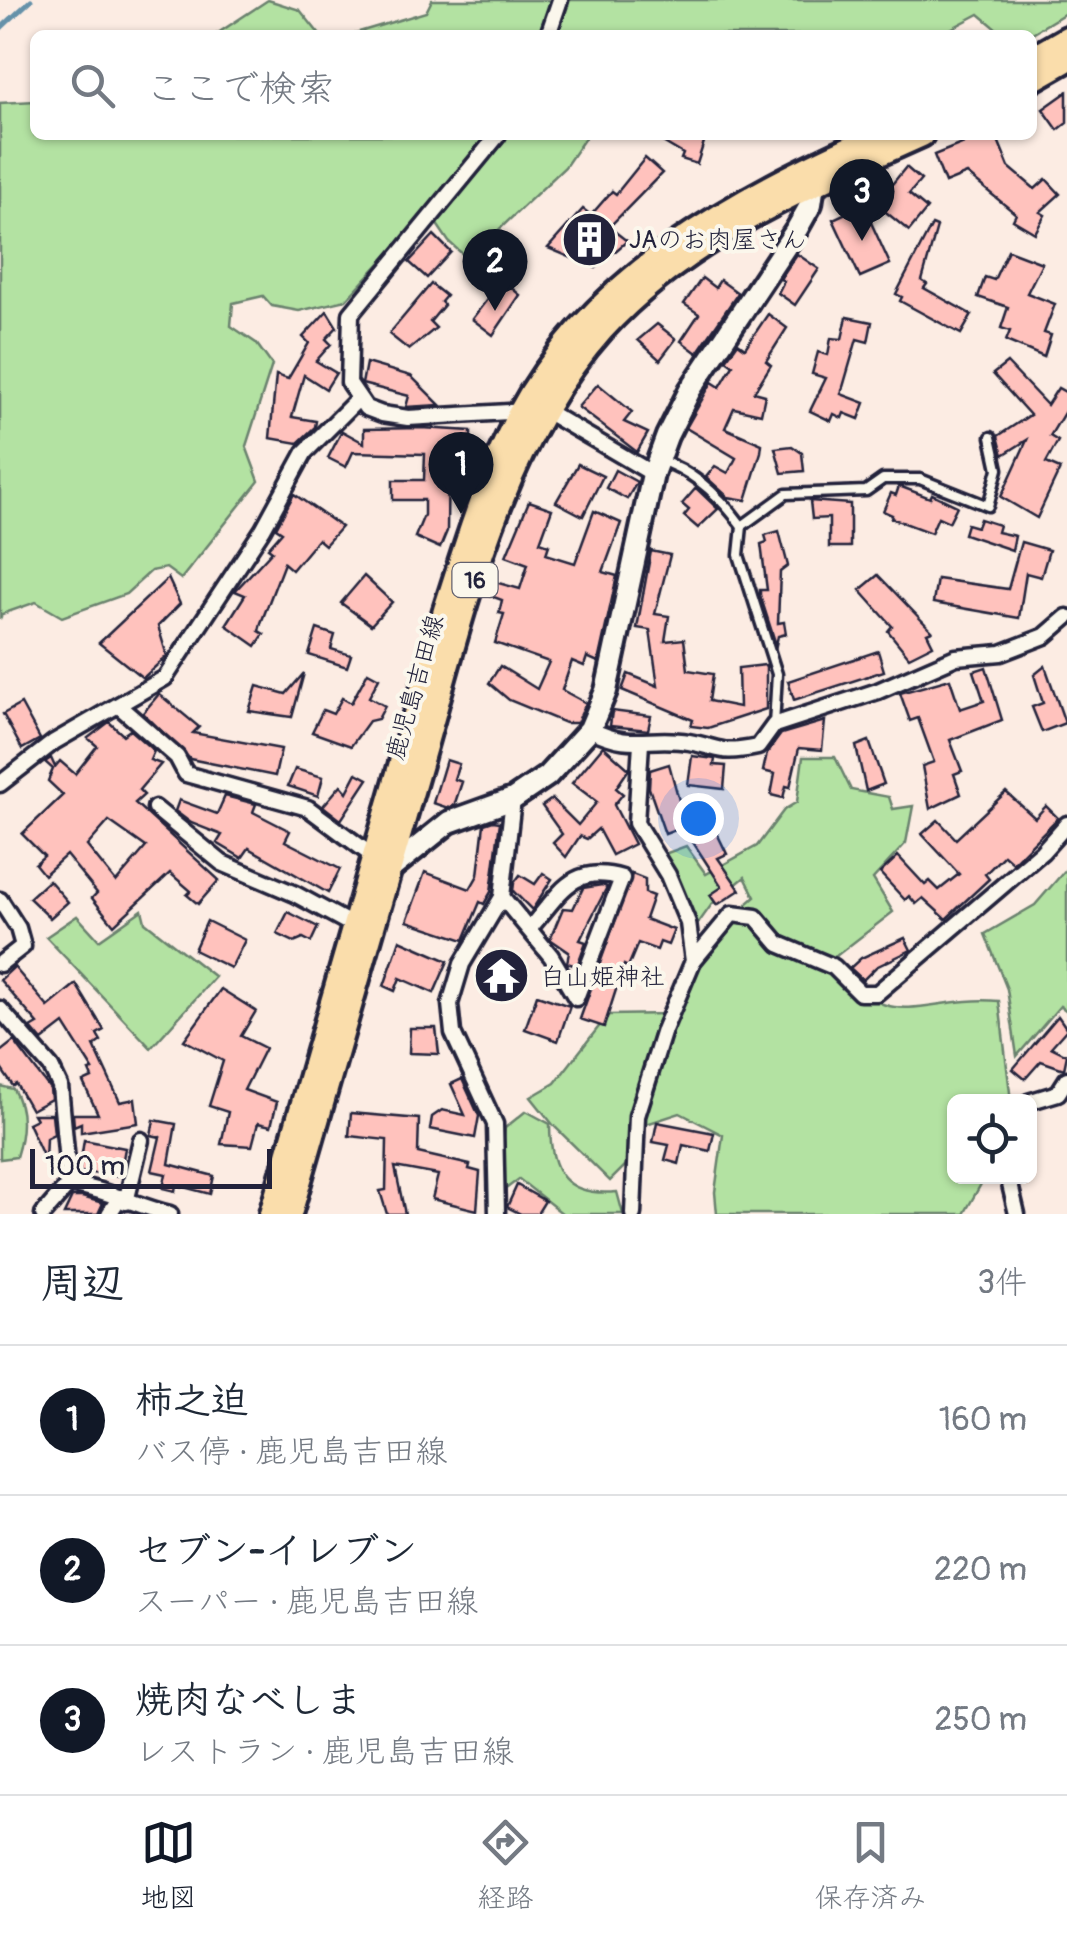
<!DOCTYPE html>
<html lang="ja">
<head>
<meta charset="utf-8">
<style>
  :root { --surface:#fff; --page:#f2f2f3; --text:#1f2937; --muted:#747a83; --line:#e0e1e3; --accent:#111827 }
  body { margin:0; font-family:Pangolin,"Klee One",sans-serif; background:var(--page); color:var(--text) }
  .controls { position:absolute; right:30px; bottom:30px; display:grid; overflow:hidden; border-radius:15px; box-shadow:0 2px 8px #0004 }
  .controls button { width:90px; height:90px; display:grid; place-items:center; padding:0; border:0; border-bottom:2px solid var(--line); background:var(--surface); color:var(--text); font:50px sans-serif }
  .scale { position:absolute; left:30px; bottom:25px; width:242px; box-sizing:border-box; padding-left:10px; border:5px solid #22223b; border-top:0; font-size:28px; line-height:35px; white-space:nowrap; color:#22223b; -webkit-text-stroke:8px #fbf7ec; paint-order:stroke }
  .you { position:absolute; left:698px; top:818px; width:35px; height:35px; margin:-25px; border:8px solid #fff; border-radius:50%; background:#1a73e8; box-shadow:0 0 0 15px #1a73e833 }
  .badge { display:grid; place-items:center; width:65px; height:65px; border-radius:50%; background:var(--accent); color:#fff; font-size:32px; font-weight:700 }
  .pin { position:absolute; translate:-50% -82px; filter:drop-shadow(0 2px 5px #0008) }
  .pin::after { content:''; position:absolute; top:52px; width:35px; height:30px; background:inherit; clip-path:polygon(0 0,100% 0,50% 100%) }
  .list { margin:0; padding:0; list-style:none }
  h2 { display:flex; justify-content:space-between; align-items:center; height:130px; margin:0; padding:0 40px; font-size:42px }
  h2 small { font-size:32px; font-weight:400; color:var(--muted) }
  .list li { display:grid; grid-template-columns:65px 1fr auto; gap:30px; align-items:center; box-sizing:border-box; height:150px; padding:0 40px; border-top:2px solid var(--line) }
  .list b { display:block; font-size:38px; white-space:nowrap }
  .list p { margin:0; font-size:32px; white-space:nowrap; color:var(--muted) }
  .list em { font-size:32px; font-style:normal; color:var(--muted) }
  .icon { flex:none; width:55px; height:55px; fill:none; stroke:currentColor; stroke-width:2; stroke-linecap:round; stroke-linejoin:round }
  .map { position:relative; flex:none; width:1067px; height:1214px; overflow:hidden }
  .search { position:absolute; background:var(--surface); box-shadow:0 2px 8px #0004; left:30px; right:30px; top:30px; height:110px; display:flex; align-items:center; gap:25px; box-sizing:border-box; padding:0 35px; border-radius:15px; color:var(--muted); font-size:38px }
  .sheet { height:580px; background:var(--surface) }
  nav { display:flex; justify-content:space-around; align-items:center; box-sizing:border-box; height:140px; border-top:2px solid var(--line); background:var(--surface); font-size:28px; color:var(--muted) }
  nav a { display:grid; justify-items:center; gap:5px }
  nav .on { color:var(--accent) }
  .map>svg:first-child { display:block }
  .green { fill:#b3e2a2; stroke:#6a826e; stroke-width:2.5 }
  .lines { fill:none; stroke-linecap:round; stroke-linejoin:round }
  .stream { stroke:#6591a9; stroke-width:5 }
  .building { fill:#ffc2bd; stroke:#22223b; stroke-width:2.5; fill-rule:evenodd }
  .lane-casing { stroke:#22223b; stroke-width:15 }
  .street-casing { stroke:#22223b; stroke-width:21 }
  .secondary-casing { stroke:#22223b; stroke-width:28 }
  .primary-casing { stroke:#22223b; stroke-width:30 }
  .lane { stroke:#fbf7ec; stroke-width:8 }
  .street { stroke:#fbf7ec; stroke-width:14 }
  .secondary { stroke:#fbf7ec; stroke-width:20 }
  .primary { stroke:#faddab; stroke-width:22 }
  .labels { text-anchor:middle; stroke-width:8; stroke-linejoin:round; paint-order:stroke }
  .shield { fill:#fbf7ec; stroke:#636270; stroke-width:2.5 }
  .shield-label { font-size:22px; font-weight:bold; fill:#22223b }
  .poi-label { font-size:25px; fill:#22223b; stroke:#fbf7ec; text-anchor:start }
  .street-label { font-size:25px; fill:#22223b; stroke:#fbf7ec }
</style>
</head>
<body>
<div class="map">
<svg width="1067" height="1214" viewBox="0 0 1067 1214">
  <rect width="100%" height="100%" fill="#fcece3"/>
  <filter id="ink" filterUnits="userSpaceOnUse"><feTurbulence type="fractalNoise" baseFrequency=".01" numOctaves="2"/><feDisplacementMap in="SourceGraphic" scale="20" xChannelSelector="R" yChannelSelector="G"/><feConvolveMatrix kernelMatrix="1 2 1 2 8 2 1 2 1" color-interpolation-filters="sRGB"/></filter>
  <g filter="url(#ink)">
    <g class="green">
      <polygon points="268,0 300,10 320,35 215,35"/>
      <polygon points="432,0 1067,0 1067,12 1029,35 1004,35 979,14 939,35 349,35 426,12"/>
      <polygon points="35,101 35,135 587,135 565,167 468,259 449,242 428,211 346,300 299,311 272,306 263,296 233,303 231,326 256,343 272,365 246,446 259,481 181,579 166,568 151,571 126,594 62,617 36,602 2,614 0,619 0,103"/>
      <path d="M803,757H835L851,790L889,797L893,809L913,806L906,843L873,879L893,912L836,956C883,1041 923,994 999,1001L1011,1101L954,1102V1176L985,1177L964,1214H717L715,1192L723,1135L680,1113L640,1126L626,1165L610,1181L554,1126L531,1097L555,1083L608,1015L668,1014L712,934L755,897L745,877L712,904L690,935L659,856L686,846L706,874L757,846L784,810L797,802Z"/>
      <polygon points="1067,868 1067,1011 1060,1006 1017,1056 1007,989 985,934 1035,905"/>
      <polygon points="142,910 145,922 215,977 151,1048 46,937 77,916 99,940"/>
      <path d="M0,1086L13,1089C26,1111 23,1134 16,1157L0,1159Z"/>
      <path d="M526,1111L550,1124C550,1172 565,1197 617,1192L623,1214H563L519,1179L499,1194L498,1175L505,1128Z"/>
    </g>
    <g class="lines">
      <polyline class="stream" points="0,29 31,0"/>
    </g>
    <g class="building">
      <polygon points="1067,92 1067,123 1058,130 1043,109"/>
      <polygon points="651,135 697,135 696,139 704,142 697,164 681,159 683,154"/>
      <polygon points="984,135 996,135 1009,167 1035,189 1046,179 1060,194 1040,212 1045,215 1035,233 1013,220 1016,214 967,174 945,183 934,155"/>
      <polygon points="645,158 662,173 609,227 627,241 596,268 548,248 583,209 591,215 612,191 616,194"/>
      <polygon points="906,167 921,180 909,194 927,209 909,231 876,204"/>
      <polygon points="863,205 890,264 860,277 833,219"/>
      <polygon points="932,225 937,227 922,281 927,284 924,288 972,315 961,334 900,301 902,297 896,294"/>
      <polygon points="434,235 451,252 427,278 409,262"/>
      <polygon points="1008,250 1042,263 1027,293 1055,304 1044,333 1051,335 1044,357 1006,341 1010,331 1001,328 1008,307 978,297 985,277 994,280"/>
      <polygon points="797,254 819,269 795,305 778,293 784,281 780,279"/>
      <polygon points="702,278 715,288 720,280 738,293 697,353 681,341 699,314 684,304"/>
      <polygon points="502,280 520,295 493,335 472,319"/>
      <polygon points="431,284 446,296 441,302 444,305 430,322 436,328 409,350 389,334"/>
      <polygon points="327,311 337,327 326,339 331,344 316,361 336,373 326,389 304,375 292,417 316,421 315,427 298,443 270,438 276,375 288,379 309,343 303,337"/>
      <polygon points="768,314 787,328 766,361 771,365 754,392 765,395 761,414 734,408 725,428 762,444 761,452 746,500 728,497 706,477 715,466 728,473 736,458 686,428 712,382 720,387 733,365 726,360 738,343 745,348"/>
      <polygon points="847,317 872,322 868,342 857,339 841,394 865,403 859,419 844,413 842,418 834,414 831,421 810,411 826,378 812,374 818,352 828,355 831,338 842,339"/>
      <polygon points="657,324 676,339 660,360 638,340"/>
      <polygon points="366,363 411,376 440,405 406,407 409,396 362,384"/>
      <polygon points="1007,363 1047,405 1058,388 1067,393 1067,408 1050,436 1058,441 1046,463 1060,469 1037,518 1001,497 1027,440 1003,455 998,436 1030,415 993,374"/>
      <polygon points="598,384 632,412 624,422 648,433 637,452 578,407"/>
      <polygon points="422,428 471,431 471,450 448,450 447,531 440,548 415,537 424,515 424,500 393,500 393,480 424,480 425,454 353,452 346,467 328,458 342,431 364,443 364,429"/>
      <polygon points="792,446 802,453 804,471 782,473 775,448"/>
      <polygon points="578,464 603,476 583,516 556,502"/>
      <polygon points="615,470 637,482 627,499 606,488"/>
      <polygon points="899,486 930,498 932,494 957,506 949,522 938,517 931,533 891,518 892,515 883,511 891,493 896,495"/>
      <polygon points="696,488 718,509 698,528 684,516 689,510 682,504"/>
      <polygon points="294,494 341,527 325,545 318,539 292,570 284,563 261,623 259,631 264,634 256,646 226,625 245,595 235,591 272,551 268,548 282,532 276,528"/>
      <polygon points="529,501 552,509 540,542 549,545 546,554 575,563 594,511 621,523 603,572 617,576 598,662 587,657 584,666 572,661 562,690 586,703 577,723 565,723 509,700 489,683 500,666 537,689 549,662 495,643 504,614 499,613 502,600 491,596 495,582 520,589 528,564 506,556"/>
      <polygon points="810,501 850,504 850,547 829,547 829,518 812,519"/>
      <polygon points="980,519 999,525 997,532 1015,536 1012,550 964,534 967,524 977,527"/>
      <polygon points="779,531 788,566 780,572 778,623 784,622 786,634 778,636 776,645 760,595 760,590 767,590 761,544 767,542 765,535"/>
      <polygon points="1021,542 1049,550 1041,577 1026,573 1019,618 933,603 937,579 1008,589"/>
      <polygon points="651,551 670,555 655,614 669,616 665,641 684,639 688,670 713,674 709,701 739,707 738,668 766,665 766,709 708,728 691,726 693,720 622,690 628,674 658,686 650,630 637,628"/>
      <polygon points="878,575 932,631 927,633 933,645 909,657 888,631 892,626 860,590"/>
      <polygon points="364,576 392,602 371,625 341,603"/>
      <polygon points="168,578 180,604 158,626 167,656 143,678 99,643"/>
      <polygon points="317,629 335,635 331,649 351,655 347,667 309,655"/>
      <polygon points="878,651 884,671 794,700 788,681"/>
      <polygon points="1045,666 1065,723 1042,732 1032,707 1043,703 1034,675"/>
      <polygon points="986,667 1002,720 950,740 962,771 954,774 961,794 930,809 922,766 934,762 918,718 910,721 900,693 950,679 960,709 984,701 974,671"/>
      <polygon points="368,672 379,678 369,697 385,706 378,719 369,721 351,746 312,732 323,710 333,714 342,698 351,703"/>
      <polygon points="304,673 292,717 249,711 257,686 286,694"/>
      <polygon points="159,694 199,727 193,733 281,749 275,776 190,759 143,713"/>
      <polygon points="21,704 40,739 22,749 3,714"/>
      <polygon points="612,711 651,716 648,730 610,726"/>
      <polygon points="825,721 822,750 799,748 790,787 786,786 783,798 771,795 775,774 763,771 767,753 781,734"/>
      <path d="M109,722L123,735L130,730L154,751L150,760L161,764L139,790L144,795L135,803L219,880L198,904L187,895L191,891L170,873L114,925L92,898L97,893L66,855L44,875L35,864L44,856L22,834L63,795L48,781L53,769L45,762L51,758L55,767L60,761L75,774L97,746L88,738ZM109,821L146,847L116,882L87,846Z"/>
      <polygon points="869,741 884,784 866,791 856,746"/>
      <polygon points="603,746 629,769 616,788 623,794 614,805 634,844 612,855 598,829 587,839 580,836 566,857 553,843 562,834 542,806 552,799 578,825 597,802 572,783"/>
      <polygon points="692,756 715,759 714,765 726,766 724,789 688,785"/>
      <polygon points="446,760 459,764 454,779 462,782 454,806 448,808 433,803"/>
      <polygon points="669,764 686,826 665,834 649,788 650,770"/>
      <polygon points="295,769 323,777 318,796 288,786"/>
      <polygon points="357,773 368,779 341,820 323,806 341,785 347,792"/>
      <polygon points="1006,792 1035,818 1046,806 1058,818 1013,863 1004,855 985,874 989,879 946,919 923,898 916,904 909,896 905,900 880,873 898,856 925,885 930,881 939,890 959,874 922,834 938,820 956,839"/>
      <polygon points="225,796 256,804 253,812 290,831 285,841 340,869 328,893 249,848 242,858 217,843 222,835 191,823 175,811 179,800 217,814"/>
      <polygon points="493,821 500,822 491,892 484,904 480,902 464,940 407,921 425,872 470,889 478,875 484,824"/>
      <polygon points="713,825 727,854 718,858 740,890 717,905 710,895 722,887 689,836"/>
      <polygon points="543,873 552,879 532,910 513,891 514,883 520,875 535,884"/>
      <polygon points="632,874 645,879 645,893 653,896 645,919 674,930 668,945 660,942 657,950 638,943 628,967 624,965 604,1027 580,1019"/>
      <polygon points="49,880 68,902 50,918 29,898"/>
      <polygon points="602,885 607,887 580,940 586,942 577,966 567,963 569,952 550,939 563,908 573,909 583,888"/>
      <polygon points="288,912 318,927 311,942 303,938 294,942 277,934"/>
      <polygon points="207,921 245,940 231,968 194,950"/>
      <polygon points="905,938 911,950 876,967 863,980 850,968 861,958"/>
      <polygon points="400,940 448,961 434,993 400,978 395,991 384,986"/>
      <polygon points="14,967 48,1007 76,984 104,1030 97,1034 101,1041 94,1046 120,1102 135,1099 138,1123 81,1132 81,1123 74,1126 73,1114 98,1114 83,1082 92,1078 89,1071 93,1070 64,1024 42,1041 31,1028 38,1024 0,980"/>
      <polygon points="221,989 256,1011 241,1036 265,1048 244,1090 277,1102 271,1126 258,1123 252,1146 221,1144 228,1112 209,1106 223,1061 184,1040"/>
      <polygon points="537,995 570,1006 558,1041 525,1029"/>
      <polygon points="1058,1016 1067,1029 1051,1047 1067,1055 1064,1069 1041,1061 1025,1079 1013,1069"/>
      <polygon points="410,1028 436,1028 439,1054 409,1053"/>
      <polygon points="14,1041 50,1089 51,1099 31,1110 16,1084 13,1086 0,1067 0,1052"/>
      <polygon points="462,1079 479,1116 475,1138 430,1129 432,1117 442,1110 465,1115 451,1084"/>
      <polygon points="351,1113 419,1119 418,1153 470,1165 469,1169 480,1172 477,1210 432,1199 438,1175 395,1167 405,1214 387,1214 380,1191 386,1190 387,1140 349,1136"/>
      <polygon points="33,1114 52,1114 54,1134 46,1138 45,1160 28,1123 36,1119"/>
      <polygon points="154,1120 176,1124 169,1164 214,1176 210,1194 176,1185 175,1191 163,1188 166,1174 152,1171 160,1137 151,1135"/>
      <polygon points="657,1122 714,1133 710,1151 683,1145 679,1164 665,1160 669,1145 653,1142"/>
      <polygon points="84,1140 125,1148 120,1176 79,1172"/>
      <polygon points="517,1185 545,1201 537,1214 521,1214 507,1207"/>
      <polygon points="72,1197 82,1197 103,1203 98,1214 64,1214"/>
    </g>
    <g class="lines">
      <defs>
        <g id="lane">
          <path d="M659,460C694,471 720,496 742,526L739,555L777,674L774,725"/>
          <polyline points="742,526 786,494 866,491 883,479 920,479 988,506 998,469 991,437"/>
        </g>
        <g id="street">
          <polyline points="548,35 560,0"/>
          <polyline points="498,135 351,314 349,383 366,408 382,414 408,418 544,410 653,474"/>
          <polyline points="120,707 177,757 186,774 308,808 374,857"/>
          <path d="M590,729C632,751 648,735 689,742C723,748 718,755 758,747L774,725L878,691L956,657L1001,653L1045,636L1067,617"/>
          <polyline points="0,784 54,742 165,678 263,529 305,452 357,400"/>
          <polyline points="155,808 222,863 295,894 354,926"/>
          <path d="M502,897L551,956L576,998L622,878C572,863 560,894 530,928"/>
          <polyline points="0,900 18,928 23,946 0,964"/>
          <polyline points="693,961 732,914 756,917 779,944 834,967 860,993 877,993 1042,852 1067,824"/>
          <polyline points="0,1009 51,1067 60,1086 69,1184"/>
          <polyline points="1028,1102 1058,1093 1067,1079"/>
          <polyline points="1008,1176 1017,1214"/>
          <path d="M69,1184C105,1189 134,1205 170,1214"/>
          <polyline points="126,1202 141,1140"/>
          <polyline points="43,1214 69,1184"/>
          <polyline points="109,1214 120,1197"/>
          <polyline points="497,1214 495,1124 453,1033 450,1004 462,964 502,897 513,799"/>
          <polyline points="633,1214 637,1116 664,1030 693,961 688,923 668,875 636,823 641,743"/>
        </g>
        <polyline id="secondary" points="388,871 449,822 513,799 547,776 590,729 606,691 653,474 667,436 690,390 797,229 811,204 814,184"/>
        <g id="primary">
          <polyline points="1032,58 1067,38"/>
          <polyline points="1032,80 1067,60"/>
          <path d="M271,1214L445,610C466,545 486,477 518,416C593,275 737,198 878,135"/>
          <path d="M290,1214C335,1062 377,909 422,757C463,613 500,444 602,330C687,236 809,186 922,135"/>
        </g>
      </defs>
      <use href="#lane" class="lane-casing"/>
      <use href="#street" class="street-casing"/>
      <use href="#secondary" class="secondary-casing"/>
      <use href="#primary" class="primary-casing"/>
      <use href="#lane" class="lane"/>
      <use href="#street" class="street"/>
      <use href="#secondary" class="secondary"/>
      <use href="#primary" class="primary"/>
    </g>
  </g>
  <defs>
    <symbol id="building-disc" viewBox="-11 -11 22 22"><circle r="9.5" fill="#22223b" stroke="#fbf7ec"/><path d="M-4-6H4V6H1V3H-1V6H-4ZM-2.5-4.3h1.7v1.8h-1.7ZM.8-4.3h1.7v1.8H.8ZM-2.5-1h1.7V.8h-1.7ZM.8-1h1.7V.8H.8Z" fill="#fff"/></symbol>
    <symbol id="temple-disc" viewBox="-11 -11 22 22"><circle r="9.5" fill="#22223b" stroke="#fbf7ec"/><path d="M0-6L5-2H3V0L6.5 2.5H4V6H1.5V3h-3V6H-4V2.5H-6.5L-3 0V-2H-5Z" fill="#fff"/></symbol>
  </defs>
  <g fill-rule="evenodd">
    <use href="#building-disc" x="558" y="208" width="63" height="63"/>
    <use href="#temple-disc" x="470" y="944" width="63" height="63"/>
  </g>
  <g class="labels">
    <rect class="shield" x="452.5" y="563" width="45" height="34" rx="8"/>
    <g class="shield-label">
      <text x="475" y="588">16</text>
    </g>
    <g class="poi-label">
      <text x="629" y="248">JAのお肉屋さん</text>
      <text x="540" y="985">白山姫神社</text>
    </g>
    <g class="street-label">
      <text transform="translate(414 687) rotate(-74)" y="9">鹿児島吉田線</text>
    </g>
  </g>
</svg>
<div class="controls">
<button><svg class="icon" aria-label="locate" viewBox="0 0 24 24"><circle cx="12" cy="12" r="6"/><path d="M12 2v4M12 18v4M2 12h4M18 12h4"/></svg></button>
</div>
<div class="scale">100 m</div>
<div class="you"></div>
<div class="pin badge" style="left:461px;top:514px">1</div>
<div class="pin badge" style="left:495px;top:311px">2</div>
<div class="pin badge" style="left:862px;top:241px">3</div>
<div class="search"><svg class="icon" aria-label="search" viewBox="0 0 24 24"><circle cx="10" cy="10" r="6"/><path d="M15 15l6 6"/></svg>ここで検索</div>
</div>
<section class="sheet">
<h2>周辺<small>3件</small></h2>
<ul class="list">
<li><span class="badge">1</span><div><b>柿之迫</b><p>バス停 · 鹿児島吉田線</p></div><em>160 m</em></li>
<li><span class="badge">2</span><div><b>セブン-イレブン</b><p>スーパー · 鹿児島吉田線</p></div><em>220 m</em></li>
<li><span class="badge">3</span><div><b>焼肉なべしま</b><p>レストラン · 鹿児島吉田線</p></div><em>250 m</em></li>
</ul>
</section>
<nav>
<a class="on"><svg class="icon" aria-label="map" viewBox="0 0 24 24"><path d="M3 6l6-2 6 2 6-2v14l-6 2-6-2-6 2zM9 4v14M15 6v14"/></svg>地図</a>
<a><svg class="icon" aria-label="directions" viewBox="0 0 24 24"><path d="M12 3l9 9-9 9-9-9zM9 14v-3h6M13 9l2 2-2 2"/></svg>経路</a>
<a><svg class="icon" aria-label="saved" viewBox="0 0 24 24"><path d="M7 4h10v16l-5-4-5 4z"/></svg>保存済み</a>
</nav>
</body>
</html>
